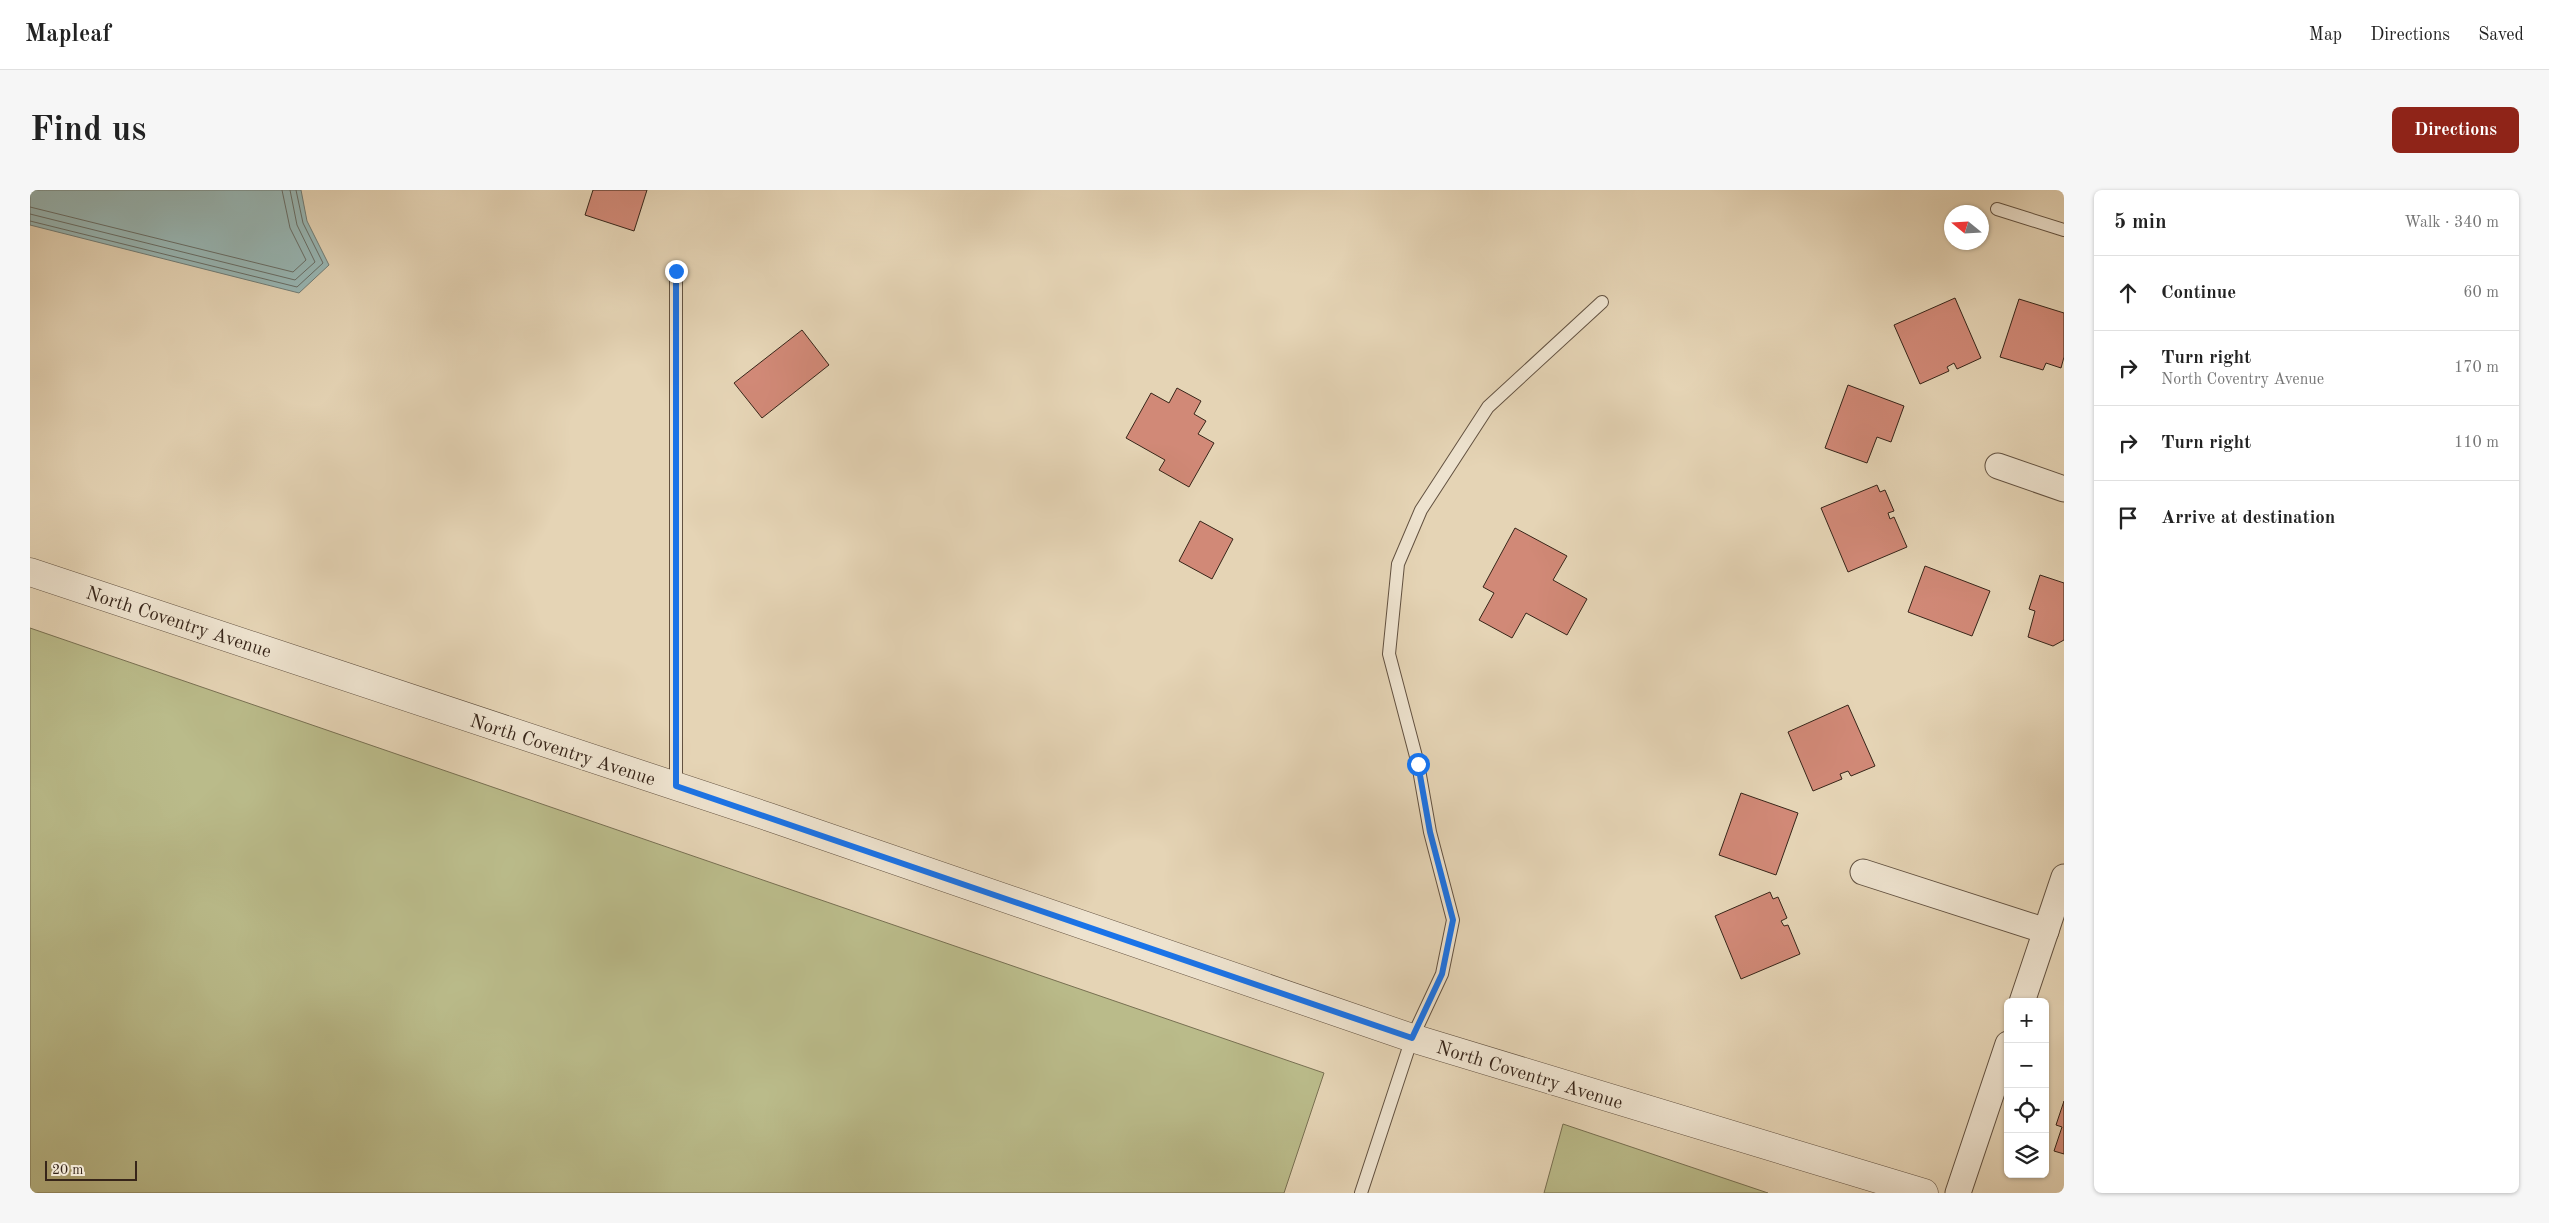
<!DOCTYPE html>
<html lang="en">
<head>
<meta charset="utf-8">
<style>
  :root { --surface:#fff; --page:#f6f6f6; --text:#222; --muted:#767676; --line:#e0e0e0; --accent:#8f2418 }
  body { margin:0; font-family:"Old Standard TT",serif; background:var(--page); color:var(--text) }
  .controls { position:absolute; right:15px; bottom:15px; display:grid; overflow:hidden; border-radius:8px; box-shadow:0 1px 4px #0004 }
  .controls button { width:45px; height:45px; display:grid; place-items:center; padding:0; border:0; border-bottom:1px solid var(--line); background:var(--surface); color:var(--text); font:25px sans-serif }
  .compass { position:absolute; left:1914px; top:15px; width:45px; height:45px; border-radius:50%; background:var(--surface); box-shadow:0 1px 4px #0004; rotate:288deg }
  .scale { position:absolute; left:15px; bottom:12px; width:92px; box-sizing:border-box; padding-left:5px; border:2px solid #372519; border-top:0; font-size:14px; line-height:18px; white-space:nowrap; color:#372519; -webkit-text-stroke:4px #eee3cf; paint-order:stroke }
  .stop { position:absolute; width:15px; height:15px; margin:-11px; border:4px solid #1a73e8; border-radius:50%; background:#fff }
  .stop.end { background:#1a73e8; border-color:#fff; box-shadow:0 1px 5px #0008 }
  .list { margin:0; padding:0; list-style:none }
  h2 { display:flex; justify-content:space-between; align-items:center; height:65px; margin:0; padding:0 20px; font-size:21px }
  h2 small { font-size:16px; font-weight:400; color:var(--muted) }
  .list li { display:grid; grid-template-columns:32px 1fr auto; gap:15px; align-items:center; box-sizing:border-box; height:75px; padding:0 20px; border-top:1px solid var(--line) }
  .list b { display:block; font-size:19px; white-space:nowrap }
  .list p { margin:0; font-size:16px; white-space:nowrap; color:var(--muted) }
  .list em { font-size:16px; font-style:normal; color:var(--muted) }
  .icon { flex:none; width:28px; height:28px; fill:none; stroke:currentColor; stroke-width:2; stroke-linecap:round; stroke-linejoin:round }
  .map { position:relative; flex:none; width:2034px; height:1003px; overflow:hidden; border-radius:8px }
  header { display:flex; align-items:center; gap:30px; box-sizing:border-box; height:70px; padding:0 25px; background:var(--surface); border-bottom:1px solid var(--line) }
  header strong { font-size:24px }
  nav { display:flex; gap:28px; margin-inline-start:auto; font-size:18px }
  .intro { display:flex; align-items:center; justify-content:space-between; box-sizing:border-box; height:120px; padding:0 30px }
  h1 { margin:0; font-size:35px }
  .button { padding:12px 22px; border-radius:8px; background:var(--accent); color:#fff; font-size:18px; font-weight:700 }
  main { display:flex; gap:30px; padding:0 30px }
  aside { flex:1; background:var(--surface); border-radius:8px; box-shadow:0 1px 4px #0004 }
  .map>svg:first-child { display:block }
  .green { fill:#babb8a; stroke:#787052 }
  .water { fill:#98b7b5; stroke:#717d77 }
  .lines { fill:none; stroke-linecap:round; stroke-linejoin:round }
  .shore { stroke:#686e67; stroke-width:1 }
  .building { fill:#d18977; stroke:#372519 }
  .service-casing { stroke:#625140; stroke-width:14 }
  .minor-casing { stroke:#625140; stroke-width:27 }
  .tertiary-casing { stroke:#625140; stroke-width:29 }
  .service { stroke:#eee3cf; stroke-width:12 }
  .minor { stroke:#eee3cf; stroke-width:25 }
  .tertiary { stroke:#eee3cf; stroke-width:28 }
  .route { stroke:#1a73e8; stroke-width:6 }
  .labels { text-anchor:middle; stroke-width:4.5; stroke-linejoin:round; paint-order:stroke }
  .street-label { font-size:19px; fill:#372519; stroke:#eee3cf }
</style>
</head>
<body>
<header>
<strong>Mapleaf</strong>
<nav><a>Map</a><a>Directions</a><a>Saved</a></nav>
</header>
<div class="intro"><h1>Find us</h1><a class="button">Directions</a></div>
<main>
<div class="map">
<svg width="2034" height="1003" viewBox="0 0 2034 1003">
  <rect width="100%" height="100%" fill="#e5d4b5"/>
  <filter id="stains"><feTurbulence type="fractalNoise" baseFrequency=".004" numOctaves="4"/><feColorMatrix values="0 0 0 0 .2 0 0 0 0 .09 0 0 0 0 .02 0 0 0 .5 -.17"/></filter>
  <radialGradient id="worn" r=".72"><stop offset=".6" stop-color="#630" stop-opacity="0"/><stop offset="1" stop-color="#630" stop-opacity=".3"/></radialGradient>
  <g class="green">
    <polygon points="0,438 1294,883 1254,1003 0,1003"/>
    <polygon points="1533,934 1738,1003 1514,1003"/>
  </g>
  <polygon class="water" points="0,0 271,0 277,31 299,75 269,103 0,35"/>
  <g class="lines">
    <g class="shore">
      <polyline points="0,17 263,82 276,70 260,38 252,0"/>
      <polyline points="0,24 265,90 285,72 267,35 260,0"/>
      <polyline points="0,31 267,97 293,73 273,33 266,0"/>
    </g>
  </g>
  <g class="building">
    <polygon points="563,0 617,0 604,41 555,25"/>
    <polygon points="1925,108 1951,168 1927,179 1924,173 1917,177 1919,181 1890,194 1864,135"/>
    <polygon points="1989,109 2034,123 2034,167 2031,178 2016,173 2013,180 1970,167"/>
    <polygon points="772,140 799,175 732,228 704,193"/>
    <polygon points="1818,195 1874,216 1861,252 1847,247 1837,273 1795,258"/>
    <polygon points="1147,198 1171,211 1164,224 1176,231 1168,244 1184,253 1159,297 1129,280 1135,270 1096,248 1121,203 1139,213"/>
    <polygon points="1847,295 1850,302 1855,300 1864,321 1858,323 1860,329 1864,327 1877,357 1818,382 1791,318"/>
    <polygon points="1170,331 1203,349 1182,389 1149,371"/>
    <polygon points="1485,338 1537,366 1523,390 1557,409 1537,445 1496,423 1482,448 1449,430 1464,403 1453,397"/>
    <polygon points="1895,376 1960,401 1942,446 1878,422"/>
    <polygon points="2010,385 2034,393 2034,450 2023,456 1998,447 2005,421 1999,419"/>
    <polygon points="1818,515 1845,576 1821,586 1818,581 1810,584 1812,589 1783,601 1758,542"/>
    <polygon points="1711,603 1768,623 1746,685 1689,665"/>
    <polygon points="1740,702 1743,709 1748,707 1757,728 1751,731 1754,736 1758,735 1770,764 1711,789 1685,726"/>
    <polygon points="2034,911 2034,964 2024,961 2032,937 2026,935"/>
  </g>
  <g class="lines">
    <defs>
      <g id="service">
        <polyline points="1967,19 2034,40"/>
        <polyline points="646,596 646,81"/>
        <polyline points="1331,1003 1382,848 1412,784 1423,730 1400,642 1388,574 1359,464 1368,374 1391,320 1458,217 1572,112"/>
      </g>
      <g id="minor">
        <polyline points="1968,276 2034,299"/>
        <polyline points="1833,682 2016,741"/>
        <polyline points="1992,812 2034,687"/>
        <polyline points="1928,1003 1978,854"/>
      </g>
      <polyline id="tertiary" points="0,382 739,627 1382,848 1894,1003"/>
    </defs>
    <use href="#service" class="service-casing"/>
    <use href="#minor" class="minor-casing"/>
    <use href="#tertiary" class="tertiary-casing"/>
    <use href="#service" class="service"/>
    <use href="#minor" class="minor"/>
    <use href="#tertiary" class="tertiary"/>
  </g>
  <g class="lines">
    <polyline class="route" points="646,81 646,596 1382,848 1412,784 1423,730 1400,642 1388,574"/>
  </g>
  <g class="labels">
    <g class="street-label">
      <text transform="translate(149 431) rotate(18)" y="7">North Coventry Avenue</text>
      <text transform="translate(533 559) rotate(18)" y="7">North Coventry Avenue</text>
      <text transform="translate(1500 884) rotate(17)" y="7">North Coventry Avenue</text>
    </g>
  </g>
  <rect width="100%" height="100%" filter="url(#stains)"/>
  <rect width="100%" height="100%" fill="url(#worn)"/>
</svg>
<div class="controls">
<button>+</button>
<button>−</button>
<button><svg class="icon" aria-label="locate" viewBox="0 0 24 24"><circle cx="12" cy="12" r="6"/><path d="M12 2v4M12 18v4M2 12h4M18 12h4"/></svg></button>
<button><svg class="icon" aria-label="layers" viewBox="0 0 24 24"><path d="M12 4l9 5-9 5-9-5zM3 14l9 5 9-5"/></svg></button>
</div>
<svg class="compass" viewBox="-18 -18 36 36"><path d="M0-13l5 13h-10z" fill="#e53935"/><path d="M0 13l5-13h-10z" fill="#767676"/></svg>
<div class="scale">20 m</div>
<div class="stop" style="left:1388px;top:574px"></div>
<div class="stop end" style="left:646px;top:81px"></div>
</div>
<aside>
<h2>5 min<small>Walk · 340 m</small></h2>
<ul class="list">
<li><svg class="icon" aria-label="ahead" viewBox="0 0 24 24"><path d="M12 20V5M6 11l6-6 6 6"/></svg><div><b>Continue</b></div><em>60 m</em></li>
<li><svg class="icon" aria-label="right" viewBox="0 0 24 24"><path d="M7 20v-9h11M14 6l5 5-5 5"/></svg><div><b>Turn right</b><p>North Coventry Avenue</p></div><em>170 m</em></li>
<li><svg class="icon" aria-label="right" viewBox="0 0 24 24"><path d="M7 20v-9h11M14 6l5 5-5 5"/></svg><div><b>Turn right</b></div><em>110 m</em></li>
<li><svg class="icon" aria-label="arrive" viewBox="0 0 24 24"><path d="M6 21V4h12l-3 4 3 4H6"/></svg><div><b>Arrive at destination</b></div></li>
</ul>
</aside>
</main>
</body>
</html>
